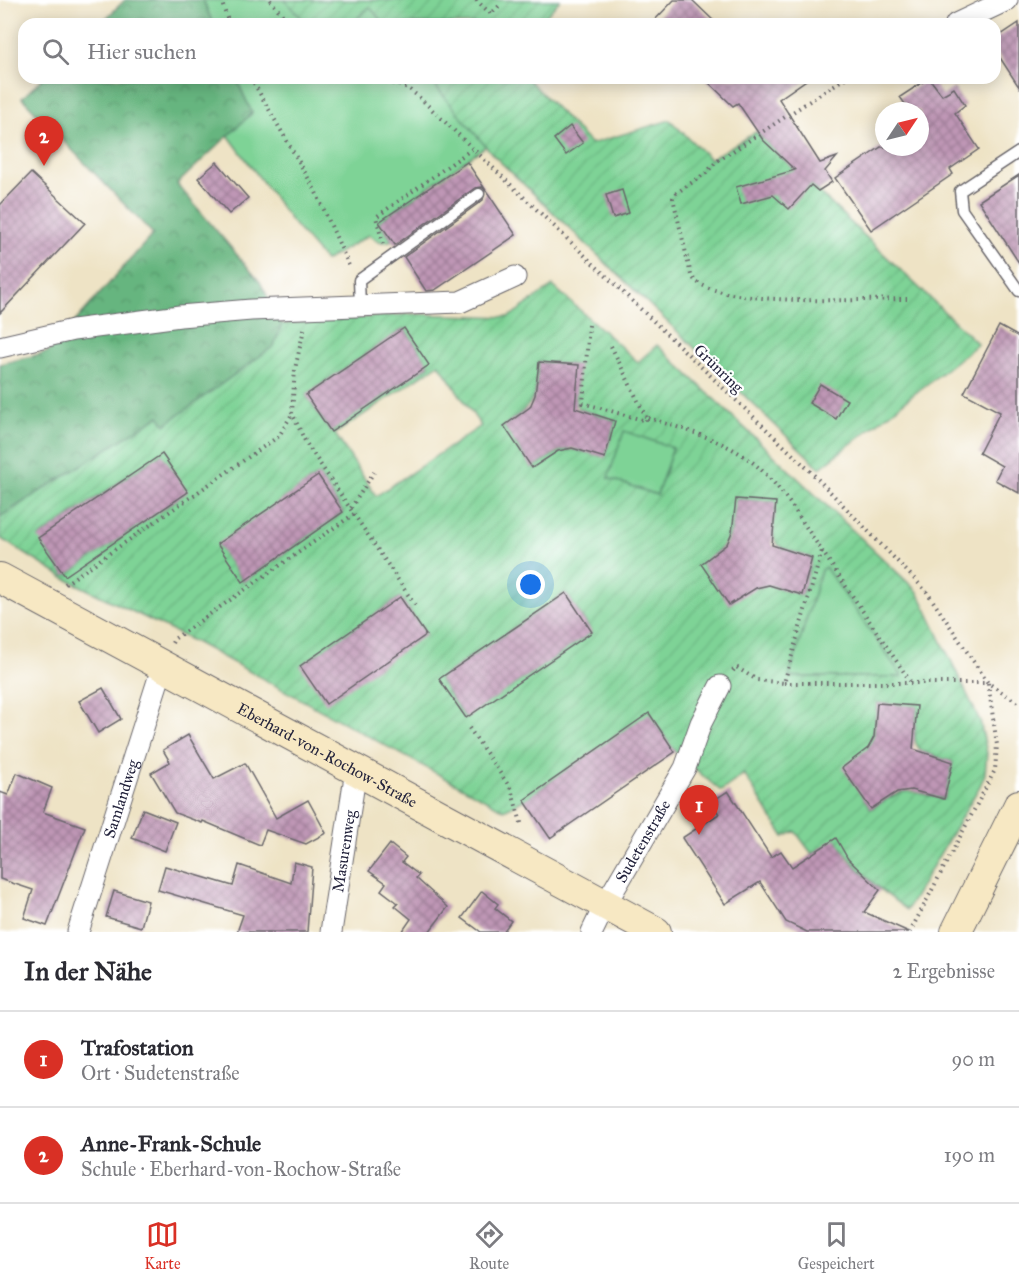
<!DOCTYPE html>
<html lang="de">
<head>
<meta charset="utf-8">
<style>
  :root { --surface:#fff; --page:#f7f7f7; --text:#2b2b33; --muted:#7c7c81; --line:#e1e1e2; --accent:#d93025 }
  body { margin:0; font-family:"IM FELL Great Primer",serif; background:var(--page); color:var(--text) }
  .compass { position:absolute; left:875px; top:102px; width:54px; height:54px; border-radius:50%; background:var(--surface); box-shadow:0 3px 15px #0003; rotate:55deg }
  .you { position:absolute; left:531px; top:585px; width:21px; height:21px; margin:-15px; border:4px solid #fff; border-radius:50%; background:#1a73e8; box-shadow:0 0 0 9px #1a73e833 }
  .badge { display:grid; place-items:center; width:39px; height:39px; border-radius:50%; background:var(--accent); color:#fff; font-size:20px; font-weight:700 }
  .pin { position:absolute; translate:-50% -50px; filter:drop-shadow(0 2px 3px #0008) }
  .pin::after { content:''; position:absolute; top:32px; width:21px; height:18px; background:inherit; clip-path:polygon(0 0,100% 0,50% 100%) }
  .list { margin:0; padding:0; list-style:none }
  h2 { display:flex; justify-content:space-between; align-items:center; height:78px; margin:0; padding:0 24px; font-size:26px }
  h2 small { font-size:20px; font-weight:400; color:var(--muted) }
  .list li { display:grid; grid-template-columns:39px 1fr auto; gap:18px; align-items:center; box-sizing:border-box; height:96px; padding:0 24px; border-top:2px solid var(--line) }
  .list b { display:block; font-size:22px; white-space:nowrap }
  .list p { margin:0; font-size:20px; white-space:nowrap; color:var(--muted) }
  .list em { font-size:20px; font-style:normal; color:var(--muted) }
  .icon { flex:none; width:33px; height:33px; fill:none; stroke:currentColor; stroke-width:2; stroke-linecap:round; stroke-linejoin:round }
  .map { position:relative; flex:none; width:1019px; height:932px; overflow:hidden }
  .search { position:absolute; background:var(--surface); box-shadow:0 3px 15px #0003; left:18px; right:18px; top:18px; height:66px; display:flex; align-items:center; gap:15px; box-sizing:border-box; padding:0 21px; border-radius:18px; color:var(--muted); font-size:22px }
  .sheet { height:270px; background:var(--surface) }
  nav { display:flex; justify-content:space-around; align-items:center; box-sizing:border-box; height:84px; border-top:2px solid var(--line); background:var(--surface); font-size:16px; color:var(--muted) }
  nav a { display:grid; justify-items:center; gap:3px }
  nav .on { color:var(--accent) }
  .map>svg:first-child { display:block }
  .green { fill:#7ed396; stroke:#507a68; stroke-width:1.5 }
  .forest { fill:url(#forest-crowns); stroke:#446c5d; stroke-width:1.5 }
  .garden { fill:url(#garden-furrows); stroke:#507a68; stroke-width:1.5; fill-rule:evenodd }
  .building { fill:url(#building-cross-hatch) }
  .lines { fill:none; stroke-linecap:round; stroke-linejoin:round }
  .lane-casing { stroke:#69666b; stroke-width:13 }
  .street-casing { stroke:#69666b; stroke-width:23 }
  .secondary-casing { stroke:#69666b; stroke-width:32 }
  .path { stroke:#69666b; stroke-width:4; stroke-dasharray:1.5 4.5; stroke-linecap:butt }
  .lane { stroke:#fff; stroke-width:10 }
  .street { stroke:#fff; stroke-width:21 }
  .secondary { stroke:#f7e8c3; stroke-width:30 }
  .labels { text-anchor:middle; stroke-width:4.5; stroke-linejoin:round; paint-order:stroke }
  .street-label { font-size:16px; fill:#22223b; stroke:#fff }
</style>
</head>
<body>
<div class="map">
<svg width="1019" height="932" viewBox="0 0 1019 932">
  <defs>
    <pattern id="forest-crowns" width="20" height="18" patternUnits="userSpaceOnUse" patternTransform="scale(1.5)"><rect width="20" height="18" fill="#66b57f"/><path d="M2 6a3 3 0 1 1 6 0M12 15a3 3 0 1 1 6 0" fill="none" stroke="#549369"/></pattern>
    <pattern id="garden-furrows" width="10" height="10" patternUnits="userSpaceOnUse" patternTransform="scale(1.5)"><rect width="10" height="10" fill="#7ed396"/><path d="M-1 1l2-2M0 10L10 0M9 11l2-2" fill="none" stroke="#6db582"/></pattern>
    <pattern id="building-cross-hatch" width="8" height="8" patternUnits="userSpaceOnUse" patternTransform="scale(1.5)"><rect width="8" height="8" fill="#bf97b6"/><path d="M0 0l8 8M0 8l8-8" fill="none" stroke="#9b7b95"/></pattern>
  </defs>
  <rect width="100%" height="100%" fill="#fff"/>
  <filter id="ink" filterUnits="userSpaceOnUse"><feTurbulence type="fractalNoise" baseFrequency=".0167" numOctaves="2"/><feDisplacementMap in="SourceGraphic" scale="12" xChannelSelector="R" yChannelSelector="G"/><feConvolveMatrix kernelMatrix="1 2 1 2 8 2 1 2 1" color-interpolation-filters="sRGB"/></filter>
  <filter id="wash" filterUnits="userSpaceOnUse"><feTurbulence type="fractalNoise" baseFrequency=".008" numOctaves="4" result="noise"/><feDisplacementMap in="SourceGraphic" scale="24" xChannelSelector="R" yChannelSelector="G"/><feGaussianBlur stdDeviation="1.35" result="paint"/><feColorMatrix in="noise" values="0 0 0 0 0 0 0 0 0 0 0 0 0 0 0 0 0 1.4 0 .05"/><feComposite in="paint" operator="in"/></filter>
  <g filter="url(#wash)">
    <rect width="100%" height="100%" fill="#eee3c5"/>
    <g class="green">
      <polygon points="203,0 285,0 307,24 213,24"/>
      <polygon points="370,7 384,24 351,24"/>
      <path d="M236,78H429L486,146L379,222L392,240C383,245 376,240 369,235L325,261L292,222L228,135L252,113Z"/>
      <polygon points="624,430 673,448 657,495 607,478"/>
      <polygon points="826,566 903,677 789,677 821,570"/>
    </g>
    <g class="forest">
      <polygon points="125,0 203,0 213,24 100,24"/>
      <polygon points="43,78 236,78 252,113 177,184 260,282 282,324 274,346 165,425 159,416 0,517 0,364 48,352 153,234 22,98"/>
    </g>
    <g class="garden">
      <polygon points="285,0 560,0 539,24 384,24 370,7 351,24 307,24"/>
      <polygon points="429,78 527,78 591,144 670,120 710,159 756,132 978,344 820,468 492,154"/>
      <path d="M553,286L638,362L657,345L918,592L980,721L987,753L985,774L980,786L907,910C879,889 854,869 836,839L812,854L795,831L784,837L744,774L721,791L675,752L649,714L524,800L504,810L197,643L64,578L0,538V517L159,416L165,425L274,346L282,324L411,314L509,317ZM404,328L429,365L330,431L306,395ZM539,362L578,365L575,403L580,409L615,421L605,457C564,448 570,443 532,468L504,426C536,402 535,401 539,362ZM439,364L481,426L376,496L335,434ZM624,431L673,448L657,495L608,478ZM161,454L187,492L65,576L39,537ZM318,475L343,512L243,582L218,545ZM736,499L775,502C772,548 768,544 812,558L802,595L769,585L756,588L716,583L701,564C733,539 732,538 736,499ZM825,567L902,676V677H789L821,570ZM566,593L592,632L465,718L439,679ZM400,597L426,635L300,666ZM877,703L917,707C913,752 910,748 953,762L944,799C902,790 909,785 871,809L857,788L868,748L874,737Z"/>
    </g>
    <g id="blocks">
      <g class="building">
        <polygon points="674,0 692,0 717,24 651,24"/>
        <polygon points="1019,23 1019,87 995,50 995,39"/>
        <polygon points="704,78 809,78 779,99 820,163 837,157 825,171 832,182 818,191 811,185 789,209 773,195 741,204 736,187 795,170 763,140 738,103 733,106"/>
        <polygon points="929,78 942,95 954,88 965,105 955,113 979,149 950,169 953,174 871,230 835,178 881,147 920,147 920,111 910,111 900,97"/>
        <polygon points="570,126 583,143 566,155 554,139"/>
        <polygon points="217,162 248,198 229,214 198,178"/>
        <polygon points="467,162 516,235 435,290 426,291 404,257 483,200 485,190 482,187 475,188 395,245 379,222"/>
        <polygon points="31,173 85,223 0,313 0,205"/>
        <polygon points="1019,175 1019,263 979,201"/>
        <polygon points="622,190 629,213 613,218 606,195"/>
        <polygon points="999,326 1019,337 1019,493 995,480 1002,466 979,453 1000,412 964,393"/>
        <polygon points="404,328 429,365 331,432 306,395"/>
        <polygon points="539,362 579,365 575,408 615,421 605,458 572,448 558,451 532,468 504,426 530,407 535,395"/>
        <polygon points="820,384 847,400 836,419 809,403"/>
        <polygon points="162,454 188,492 65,576 38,538"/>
        <polygon points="318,475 343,512 243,582 217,544"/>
        <polygon points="736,499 776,502 772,545 812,558 802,595 769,585 756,588 729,605 701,564 727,544 732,532"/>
        <polygon points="566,593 592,632 466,718 439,679"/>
        <polygon points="400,597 426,635 326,704 300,666"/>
        <polygon points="103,688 121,719 98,733 79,701"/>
        <polygon points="877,703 917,706 913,749 953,762 944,799 911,790 897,792 871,809 842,768 868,748 874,737"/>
        <polygon points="649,713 675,752 550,838 524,800"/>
        <polygon points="188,735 214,779 245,763 276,818 308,800 326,833 306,844 266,830 260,845 203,821 202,823 175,813 151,773 170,762 163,750"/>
        <polygon points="17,773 52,788 43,812 85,827 47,926 24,918 33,890 0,879 0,792 8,795"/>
        <polygon points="728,791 771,857 781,851 792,867 836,838 848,859 880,890 864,912 909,932 807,932 786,922 760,882 725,904 682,838 719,814 711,802"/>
        <polygon points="143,809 176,822 165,851 132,838"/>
        <polygon points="390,844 406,857 402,862 419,875 416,878 448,907 429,932 402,932 411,919 395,906 398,903 381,890 386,883 369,871"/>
        <polygon points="294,862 312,867 307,932 237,932 243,915 158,890 165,866 233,886 239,865 291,883"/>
        <polygon points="114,891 148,901 141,927 106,917"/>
        <polygon points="482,891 498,904 495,908 511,921 503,932 481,932 462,918"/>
      </g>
    </g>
  </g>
  <g filter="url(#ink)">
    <use href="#blocks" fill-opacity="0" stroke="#69666b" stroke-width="1.5"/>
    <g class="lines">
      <defs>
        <g id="lane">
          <polyline points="1019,152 960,191 962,210 1019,291"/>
          <polyline points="360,306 359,280 479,194"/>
        </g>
        <g id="street">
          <polyline points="956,24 1007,0"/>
          <polyline points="0,347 73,330 180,316 251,310 460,302 515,277"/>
          <path id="s1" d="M78,932L163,665"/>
          <path id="s2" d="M331,932L356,770"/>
          <path id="s3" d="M592,932L605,905L685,768L701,723L720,686"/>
        </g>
        <g id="secondary">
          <path id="s4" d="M0,578L656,932"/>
          <polyline points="956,932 1019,805"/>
        </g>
      </defs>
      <use href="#lane" class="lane-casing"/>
      <use href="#street" class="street-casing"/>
      <use href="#secondary" class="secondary-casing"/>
      <g class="path">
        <polyline points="221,0 229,24"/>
        <polyline points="270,0 290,24"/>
        <polyline points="476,0 491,14 500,5"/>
        <polyline points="251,78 315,190 350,268"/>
        <polyline points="376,78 408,88 420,98 809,470 927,592 988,683 1019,703"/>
        <path d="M845,78L716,162L706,173L675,194L673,198L691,275C708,309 870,299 908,299"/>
        <polyline points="383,244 376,217 472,149"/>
        <path d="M589,325L583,403L646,421V417C684,430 726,439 757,466C783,488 802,522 822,551L784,683L757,680L736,667L733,671"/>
        <polyline points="304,329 295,369 292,413 306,443 415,605"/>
        <polyline points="611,346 646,417"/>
        <polyline points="351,508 374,472"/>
        <polyline points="822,551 910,681"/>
        <polyline points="65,584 279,436 292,414"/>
        <polyline points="172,643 174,639 354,514"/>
        <polyline points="784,683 988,683 997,745 995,770 910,932"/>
        <polyline points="469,728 511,789 522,826"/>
      </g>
      <use href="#lane" class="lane"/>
      <use href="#street" class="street"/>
      <use href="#secondary" class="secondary"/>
    </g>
  </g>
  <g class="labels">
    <g class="street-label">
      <text transform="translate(719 368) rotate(44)" y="6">Grünring</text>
      <text dy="6" stroke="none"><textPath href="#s4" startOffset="372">Eberhard-von-Rochow-Straße</textPath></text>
      <text dy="6" stroke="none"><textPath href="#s1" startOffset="140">Samlandweg</textPath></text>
      <text dy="6" stroke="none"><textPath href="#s3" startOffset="104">Sudetenstraße</textPath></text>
      <text dy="6" stroke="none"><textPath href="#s2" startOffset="82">Masurenweg</textPath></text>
    </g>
  </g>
</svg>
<svg class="compass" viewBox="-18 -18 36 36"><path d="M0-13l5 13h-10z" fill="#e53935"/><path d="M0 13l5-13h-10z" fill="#7c7c81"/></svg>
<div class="you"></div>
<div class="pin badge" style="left:699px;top:835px">1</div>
<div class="pin badge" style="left:44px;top:166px">2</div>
<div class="search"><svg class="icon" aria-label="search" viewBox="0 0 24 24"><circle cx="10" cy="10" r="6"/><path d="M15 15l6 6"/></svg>Hier suchen</div>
</div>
<section class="sheet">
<h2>In der Nähe<small>2 Ergebnisse</small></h2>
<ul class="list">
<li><span class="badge">1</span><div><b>Trafostation</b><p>Ort · Sudetenstraße</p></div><em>90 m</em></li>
<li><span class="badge">2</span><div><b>Anne-Frank-Schule</b><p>Schule · Eberhard-von-Rochow-Straße</p></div><em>190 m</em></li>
</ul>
</section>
<nav>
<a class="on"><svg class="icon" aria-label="map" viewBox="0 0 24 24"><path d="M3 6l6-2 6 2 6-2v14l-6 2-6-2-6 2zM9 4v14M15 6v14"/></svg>Karte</a>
<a><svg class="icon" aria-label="directions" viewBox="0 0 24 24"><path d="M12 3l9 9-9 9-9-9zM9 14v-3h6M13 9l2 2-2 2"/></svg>Route</a>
<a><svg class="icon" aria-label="saved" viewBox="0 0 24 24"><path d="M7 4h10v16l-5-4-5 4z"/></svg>Gespeichert</a>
</nav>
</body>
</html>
